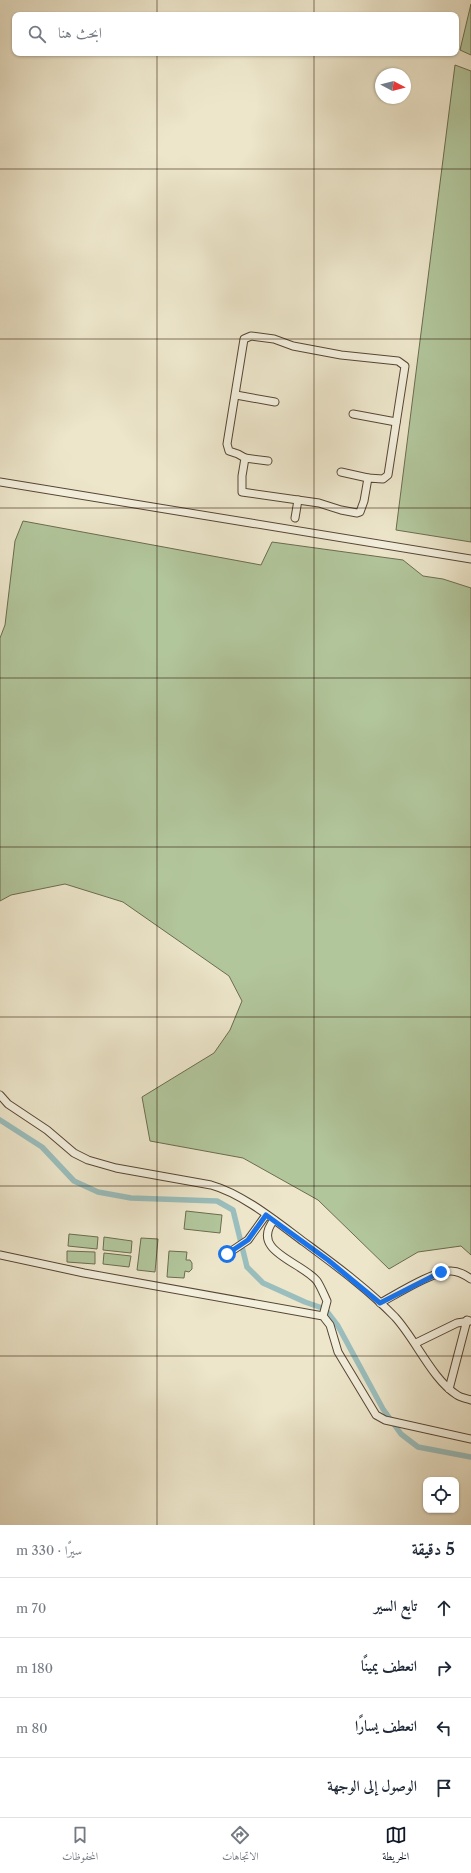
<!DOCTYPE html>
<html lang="ar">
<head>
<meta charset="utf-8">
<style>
  :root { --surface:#fff; --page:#f6f6f7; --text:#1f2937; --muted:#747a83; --line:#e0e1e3; --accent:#111827 }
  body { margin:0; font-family:"Libre Caslon Text",Amiri,serif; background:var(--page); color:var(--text); direction:rtl }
  .controls { position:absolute; right:12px; bottom:12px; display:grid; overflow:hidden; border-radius:8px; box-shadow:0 1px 3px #0004 }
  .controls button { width:36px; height:36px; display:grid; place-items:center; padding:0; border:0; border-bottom:1px solid var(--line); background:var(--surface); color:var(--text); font:20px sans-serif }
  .compass { position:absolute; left:375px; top:68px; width:36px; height:36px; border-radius:50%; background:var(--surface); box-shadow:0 1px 3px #0004; rotate:97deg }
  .stop { position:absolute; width:12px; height:12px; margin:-9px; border:3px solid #1a73e8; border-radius:50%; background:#fff }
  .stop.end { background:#1a73e8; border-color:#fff; box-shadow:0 1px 4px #0008 }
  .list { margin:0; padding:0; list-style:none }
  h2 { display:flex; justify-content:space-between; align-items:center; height:52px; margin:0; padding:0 16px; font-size:17px }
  h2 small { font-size:13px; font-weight:400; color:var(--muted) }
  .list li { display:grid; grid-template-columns:26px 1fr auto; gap:12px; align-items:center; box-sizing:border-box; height:60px; padding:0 16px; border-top:1px solid var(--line) }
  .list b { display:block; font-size:15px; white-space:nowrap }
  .list em { font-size:13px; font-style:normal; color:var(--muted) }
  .icon { flex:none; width:22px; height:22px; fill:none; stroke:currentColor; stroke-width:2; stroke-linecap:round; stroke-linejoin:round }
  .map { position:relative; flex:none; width:471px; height:1525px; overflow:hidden; direction:ltr }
  .search { position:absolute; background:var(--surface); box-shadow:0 1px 3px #0004; left:12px; right:12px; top:12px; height:44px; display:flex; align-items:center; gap:10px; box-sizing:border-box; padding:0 14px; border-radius:8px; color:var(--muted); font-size:15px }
  .sheet { height:292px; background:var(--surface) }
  nav { display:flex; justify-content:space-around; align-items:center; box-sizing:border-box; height:56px; border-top:1px solid var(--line); background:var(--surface); font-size:11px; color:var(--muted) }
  nav a { display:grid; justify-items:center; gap:2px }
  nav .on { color:var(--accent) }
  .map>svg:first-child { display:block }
  .green { fill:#b2c69c; stroke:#6c6c4f }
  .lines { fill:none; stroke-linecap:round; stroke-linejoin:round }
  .canal { stroke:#9abebd; stroke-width:5.5 }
  .minor-casing { stroke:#574634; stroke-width:9 }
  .minor { stroke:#f3efdd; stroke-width:7 }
  .route { stroke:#1a73e8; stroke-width:5 }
  .grid { fill:none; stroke:#251102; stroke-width:1; stroke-opacity:0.55 }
</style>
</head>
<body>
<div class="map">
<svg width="471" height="1525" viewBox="0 0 471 1525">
  <rect width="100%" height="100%" fill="#ede6cb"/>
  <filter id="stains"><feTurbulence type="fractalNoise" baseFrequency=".005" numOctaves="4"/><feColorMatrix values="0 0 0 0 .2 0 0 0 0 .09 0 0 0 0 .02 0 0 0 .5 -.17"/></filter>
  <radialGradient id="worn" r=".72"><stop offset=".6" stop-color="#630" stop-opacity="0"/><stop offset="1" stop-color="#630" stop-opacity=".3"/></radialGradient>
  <g class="green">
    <polygon points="471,4 471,55 460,50"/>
    <polygon points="455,65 471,71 471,542 396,530"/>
    <polygon points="23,521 261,565 272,542 403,560 423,576 443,579 471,588 471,1255 461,1246 418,1252 389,1269 318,1200 243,1158 150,1141 142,1097 214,1053 230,1030 242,1001 229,976 123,902 65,884 11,895 0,901 0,638 5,625 15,541"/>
    <polygon points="186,1211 222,1215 220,1233 184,1229"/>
    <polygon points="69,1234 98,1237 97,1249 68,1246"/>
    <polygon points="104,1237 132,1241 131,1253 103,1250"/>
    <polygon points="141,1238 158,1239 155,1272 137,1270"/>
    <polygon points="67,1251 95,1252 95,1264 67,1262"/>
    <polygon points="169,1251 187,1252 186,1260 190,1260 192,1263 192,1269 189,1272 185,1271 184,1278 167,1277"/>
    <polygon points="104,1253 131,1256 129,1267 103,1264"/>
  </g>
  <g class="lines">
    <polyline class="canal" points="0,1120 42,1147 74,1181 98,1192 131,1198 217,1201 233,1210 247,1267 263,1283 305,1302 325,1309 338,1326 383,1409 401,1434 418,1447 471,1457"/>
    <defs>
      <g id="minor">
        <polygon points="251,336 274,339 293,346 341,355 398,361 405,366 388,475 383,479 368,478 364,501 360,512 357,513 341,510 319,503 242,492 242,476 245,458 238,454 229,451 227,444 244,339"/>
        <polyline points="236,395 275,402"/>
        <polyline points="353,414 396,422"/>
        <polyline points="245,458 268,461"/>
        <polyline points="341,472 368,478"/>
        <polyline points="0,482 471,559"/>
        <polyline points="295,518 298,500"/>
        <path d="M0,1095L8,1104L47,1130L74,1153L88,1160L116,1168L211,1185C243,1194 277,1222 304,1242C335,1265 368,1289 395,1317C416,1340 432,1379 457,1395C461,1398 466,1398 471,1400"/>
        <path d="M274,1220C249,1251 302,1262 317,1281C321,1287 324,1295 327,1301L323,1316"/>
        <polyline points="227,1254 248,1240 266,1215"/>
        <polyline points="0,1255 84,1273 323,1316 330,1325 338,1352 376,1415 385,1420 471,1439"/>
        <path d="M380,1303C397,1294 433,1271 451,1271C459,1271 465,1275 471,1279"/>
        <polyline points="416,1343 457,1323 470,1321"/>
        <polyline points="449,1389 467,1320"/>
      </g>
    </defs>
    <use href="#minor" class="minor-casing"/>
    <use href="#minor" class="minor"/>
  </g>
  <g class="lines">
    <polyline class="route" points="227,1254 248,1240 266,1215 328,1260 380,1303 441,1272"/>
  </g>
  <path class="grid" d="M157,0V15M314,0V15M157,53V1525M314,53V1525M0,169H471M0,339H471M0,508H471M0,678H471M0,847H471M0,1017H471M0,1186H471M0,1356H471"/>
  <rect width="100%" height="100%" filter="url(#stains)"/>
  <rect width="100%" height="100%" fill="url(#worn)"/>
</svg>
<div class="controls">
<button><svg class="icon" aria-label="locate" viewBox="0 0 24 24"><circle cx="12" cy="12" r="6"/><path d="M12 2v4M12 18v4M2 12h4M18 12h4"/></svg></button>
</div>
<svg class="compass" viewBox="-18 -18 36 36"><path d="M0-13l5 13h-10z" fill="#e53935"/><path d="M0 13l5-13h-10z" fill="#747a83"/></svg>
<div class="stop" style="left:227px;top:1254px"></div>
<div class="stop end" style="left:441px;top:1272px"></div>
<div class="search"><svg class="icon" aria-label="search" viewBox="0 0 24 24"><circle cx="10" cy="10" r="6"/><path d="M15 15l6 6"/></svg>ابحث هنا</div>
</div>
<section class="sheet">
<h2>5 دقيقة<small>سيرًا · 330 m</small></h2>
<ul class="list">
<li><svg class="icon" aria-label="ahead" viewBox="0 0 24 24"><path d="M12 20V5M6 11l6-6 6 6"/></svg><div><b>تابع السير</b></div><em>70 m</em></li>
<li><svg class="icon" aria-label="right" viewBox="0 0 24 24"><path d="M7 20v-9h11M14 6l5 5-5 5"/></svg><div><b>انعطف يمينًا</b></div><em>180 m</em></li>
<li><svg class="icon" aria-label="left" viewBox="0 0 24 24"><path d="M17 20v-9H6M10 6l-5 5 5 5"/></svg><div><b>انعطف يسارًا</b></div><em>80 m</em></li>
<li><svg class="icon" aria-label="arrive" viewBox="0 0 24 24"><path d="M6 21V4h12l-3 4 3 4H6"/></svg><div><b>الوصول إلى الوجهة</b></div></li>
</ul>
</section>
<nav>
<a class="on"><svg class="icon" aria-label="map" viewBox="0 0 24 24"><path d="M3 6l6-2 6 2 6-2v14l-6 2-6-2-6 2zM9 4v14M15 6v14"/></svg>الخريطة</a>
<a><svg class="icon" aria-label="directions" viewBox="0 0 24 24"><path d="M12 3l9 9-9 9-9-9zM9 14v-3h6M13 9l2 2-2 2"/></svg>الاتجاهات</a>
<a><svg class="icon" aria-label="saved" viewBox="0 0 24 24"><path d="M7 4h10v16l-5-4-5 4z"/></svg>المحفوظات</a>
</nav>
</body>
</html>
